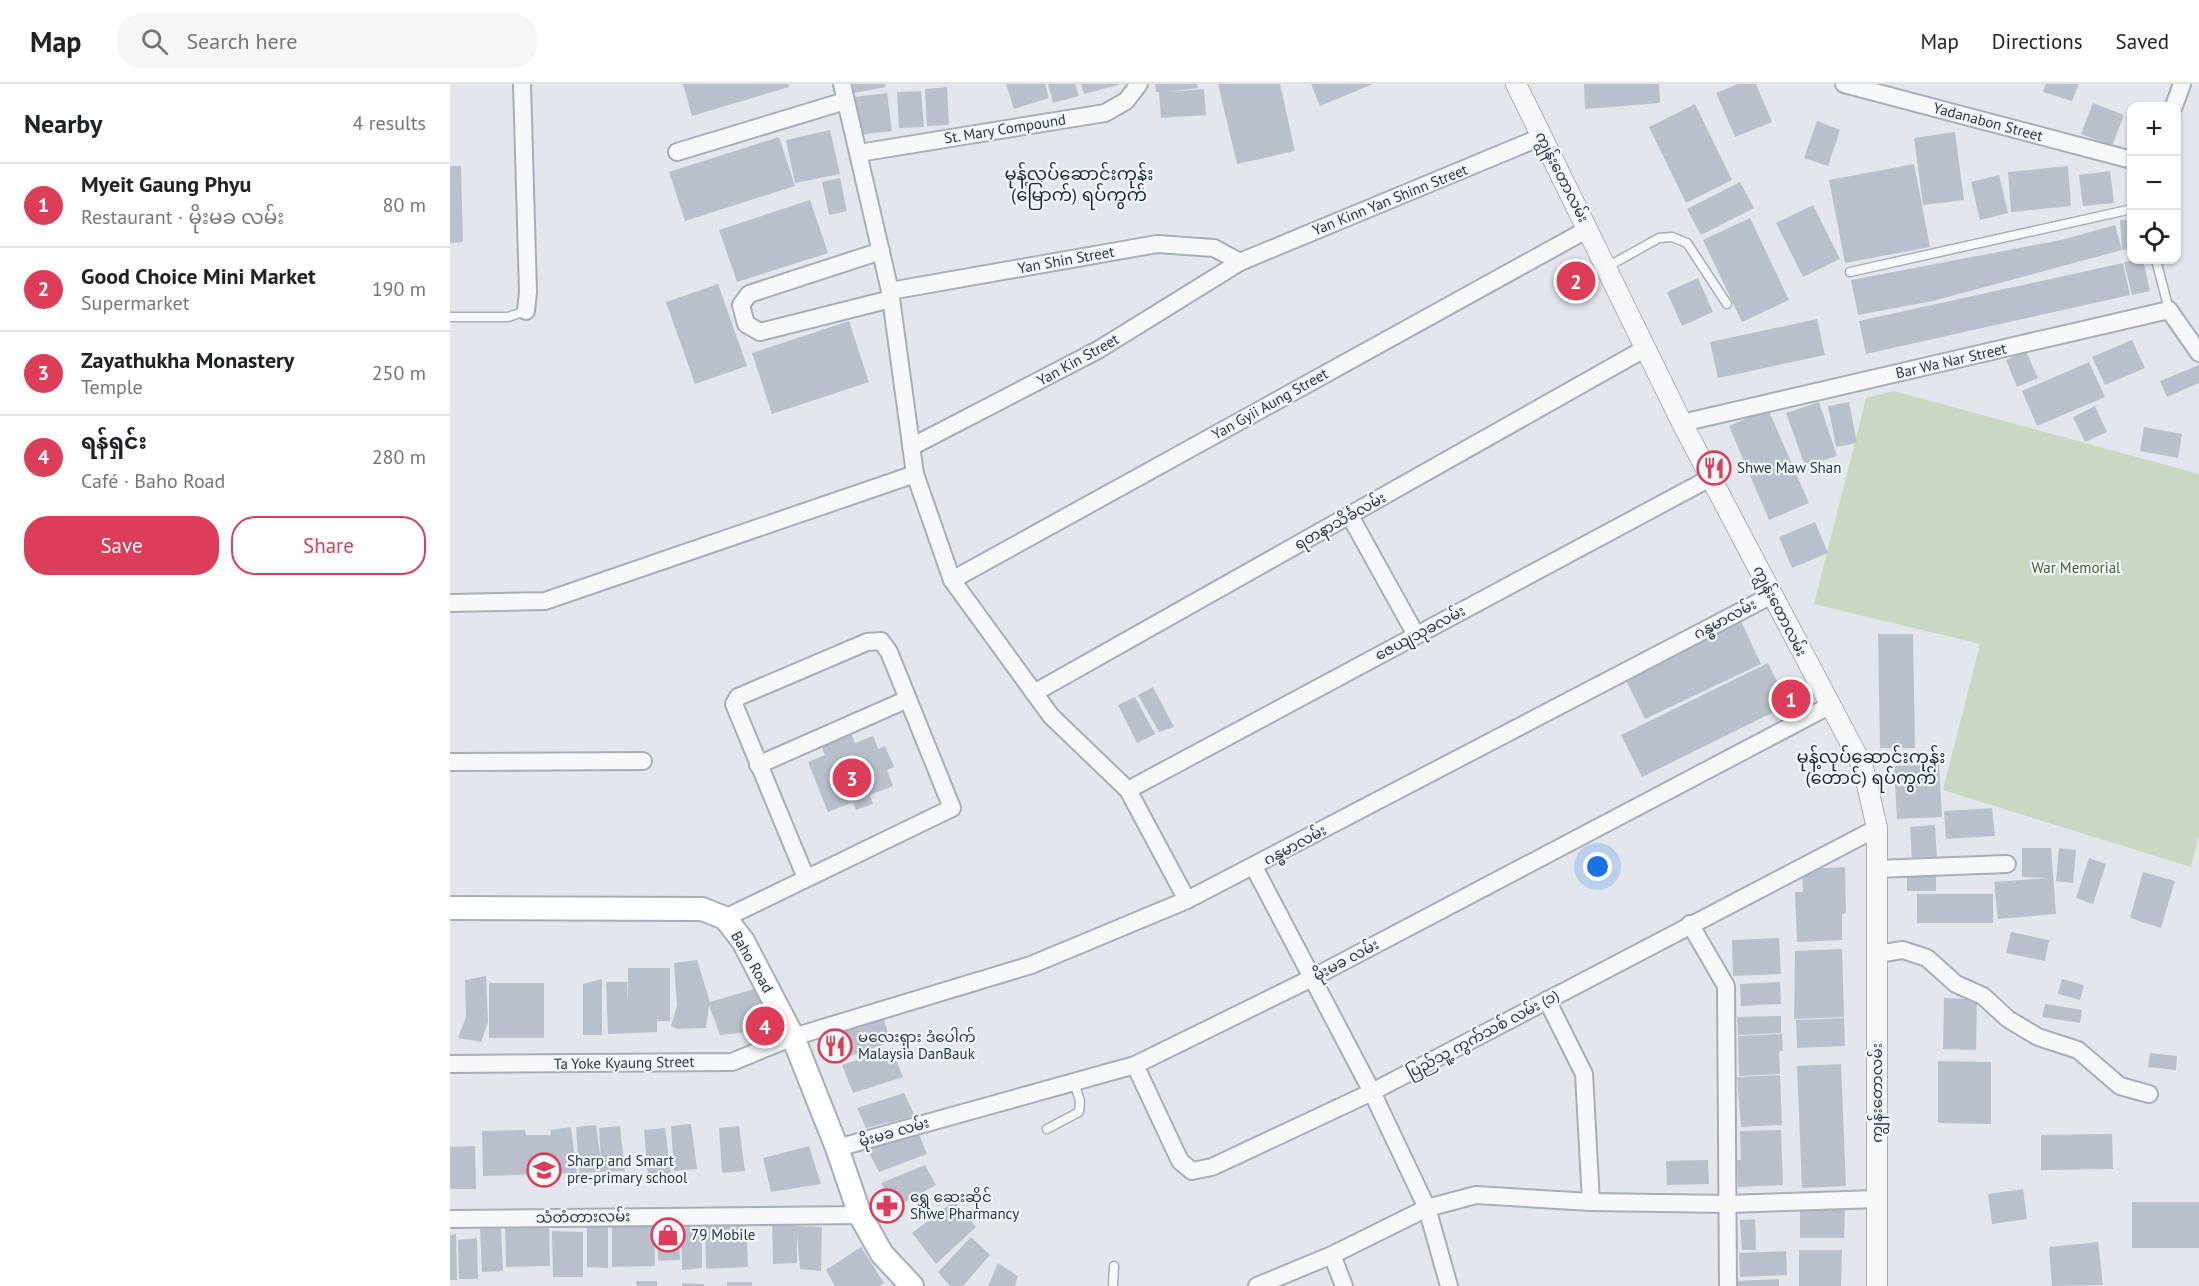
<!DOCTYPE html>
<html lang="en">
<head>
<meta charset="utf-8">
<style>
  :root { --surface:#fff; --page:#f6f6f6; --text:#202124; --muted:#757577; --line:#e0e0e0; --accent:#dc3e59 }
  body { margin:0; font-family:"PT Sans","Noto Sans Myanmar",sans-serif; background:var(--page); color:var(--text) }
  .controls { position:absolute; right:18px; top:18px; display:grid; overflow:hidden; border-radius:12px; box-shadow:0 2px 4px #0004 }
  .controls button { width:54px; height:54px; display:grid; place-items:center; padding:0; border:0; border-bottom:2px solid var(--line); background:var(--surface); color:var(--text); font:30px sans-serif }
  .you { position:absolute; left:1148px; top:783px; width:21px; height:21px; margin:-15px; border:4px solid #fff; border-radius:50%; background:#1a73e8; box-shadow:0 0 0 9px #1a73e833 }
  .badge { display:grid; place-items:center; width:39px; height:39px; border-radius:50%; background:var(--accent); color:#fff; font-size:20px; font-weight:700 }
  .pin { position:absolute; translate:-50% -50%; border:3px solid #fff; box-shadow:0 2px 6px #0006 }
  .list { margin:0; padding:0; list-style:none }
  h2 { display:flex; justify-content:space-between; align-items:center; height:78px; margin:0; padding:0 24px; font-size:26px }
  h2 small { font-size:20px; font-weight:400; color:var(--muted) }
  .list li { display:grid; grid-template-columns:39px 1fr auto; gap:18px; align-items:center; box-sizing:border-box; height:84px; padding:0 24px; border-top:2px solid var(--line) }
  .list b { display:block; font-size:22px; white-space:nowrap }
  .list p { margin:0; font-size:20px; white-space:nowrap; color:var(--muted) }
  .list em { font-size:20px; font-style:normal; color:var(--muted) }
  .actions { display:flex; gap:12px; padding:18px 24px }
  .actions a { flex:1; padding:14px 0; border:2px solid var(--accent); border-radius:24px; text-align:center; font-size:21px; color:var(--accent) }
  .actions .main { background:var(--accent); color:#fff }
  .icon { flex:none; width:33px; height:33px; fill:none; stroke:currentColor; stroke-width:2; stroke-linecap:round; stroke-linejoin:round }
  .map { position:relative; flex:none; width:1749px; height:1202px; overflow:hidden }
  header { display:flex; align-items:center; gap:36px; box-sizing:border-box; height:84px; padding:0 30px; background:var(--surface); border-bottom:2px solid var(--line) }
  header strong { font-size:28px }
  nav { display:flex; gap:33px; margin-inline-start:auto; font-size:21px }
  .search { width:420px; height:54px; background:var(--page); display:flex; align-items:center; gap:15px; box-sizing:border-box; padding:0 21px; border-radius:24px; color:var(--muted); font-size:22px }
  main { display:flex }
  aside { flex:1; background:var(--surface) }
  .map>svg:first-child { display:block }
  .green { fill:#c9d7c3 }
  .building { fill:#bac0cb }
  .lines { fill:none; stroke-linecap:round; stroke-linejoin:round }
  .service-casing { stroke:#a7aeb8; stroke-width:11 }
  .minor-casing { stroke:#a7aeb8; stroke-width:20 }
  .tertiary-casing { stroke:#a7aeb8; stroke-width:22 }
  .secondary-casing { stroke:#a7aeb8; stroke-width:26 }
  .service { stroke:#f7f8fa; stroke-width:8 }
  .minor { stroke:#f7f8fa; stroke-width:16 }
  .tertiary { stroke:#f7f8fa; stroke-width:20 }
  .secondary { stroke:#fff; stroke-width:22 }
  .labels { text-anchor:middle; stroke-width:4.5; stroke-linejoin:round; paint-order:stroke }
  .street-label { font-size:15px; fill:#293447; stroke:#f3f6f9 }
  .poi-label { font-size:15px; fill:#293447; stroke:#f3f6f9; text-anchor:start }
  .park-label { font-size:15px; fill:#3f6435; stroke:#f3f6f9 }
  .quarter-label { font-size:18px; fill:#1b2538; stroke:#f3f6f9 }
</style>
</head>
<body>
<header>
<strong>Map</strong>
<div class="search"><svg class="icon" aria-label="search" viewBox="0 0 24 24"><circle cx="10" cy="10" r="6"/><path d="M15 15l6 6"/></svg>Search here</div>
<nav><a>Map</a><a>Directions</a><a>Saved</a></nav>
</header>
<main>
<aside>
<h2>Nearby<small>4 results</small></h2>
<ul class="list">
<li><span class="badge">1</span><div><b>Myeit Gaung Phyu</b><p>Restaurant · မိုးမခ လမ်း</p></div><em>80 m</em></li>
<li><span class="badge">2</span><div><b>Good Choice Mini Market</b><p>Supermarket</p></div><em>190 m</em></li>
<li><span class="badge">3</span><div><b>Zayathukha Monastery</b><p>Temple</p></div><em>250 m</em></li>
<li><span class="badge">4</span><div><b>ရန်ရှင်း</b><p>Café · Baho Road</p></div><em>280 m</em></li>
</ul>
<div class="actions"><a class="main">Save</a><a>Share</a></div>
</aside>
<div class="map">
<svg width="1749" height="1202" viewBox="0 0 1749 1202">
  <rect width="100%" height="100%" fill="#e3e7ed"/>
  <polygon class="green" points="1444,307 1749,390 1749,751 1741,783 1493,706 1530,560 1364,520 1416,314"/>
  <g class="building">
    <polygon points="233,0 338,0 339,3 242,32"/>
    <polygon points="402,0 435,0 436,3 404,9"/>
    <polygon points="556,0 595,0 599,14 564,25"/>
    <polygon points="598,0 625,0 629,12 603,19"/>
    <polygon points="631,0 668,0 668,1 634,10"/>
    <polygon points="705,0 747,0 748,4 716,8 754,5 756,31 711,34 709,8 706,8"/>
    <polygon points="768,0 830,0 845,67 787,80"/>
    <polygon points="861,0 923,0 870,22"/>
    <polygon points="1134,0 1209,0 1210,19 1135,25"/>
    <polygon points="1288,0 1306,0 1322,38 1285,53 1266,9"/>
    <polygon points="1596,0 1629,0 1622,17 1593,8"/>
    <polygon points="497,3 499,41 477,42 475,5"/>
    <polygon points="471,7 474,43 449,44 447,8"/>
    <polygon points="437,9 442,47 408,51 403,13"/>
    <polygon points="1643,19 1674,31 1662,62 1631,50"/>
    <polygon points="1245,20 1282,96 1236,119 1199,43"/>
    <polygon points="1367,37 1390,46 1378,82 1354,74"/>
    <polygon points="380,46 390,90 345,99 336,56"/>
    <polygon points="1505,48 1514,116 1473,121 1464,54"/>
    <polygon points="329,53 345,102 235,137 219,88"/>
    <polygon points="1464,80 1480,163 1395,179 1379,96"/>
    <polygon points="0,82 11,82 13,158 0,159"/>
    <polygon points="1618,82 1621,122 1561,128 1558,88"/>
    <polygon points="1660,87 1664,119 1633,122 1629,91"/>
    <polygon points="1549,91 1558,129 1530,136 1521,98"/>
    <polygon points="390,94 397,127 379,131 372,98"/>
    <polygon points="1290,98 1304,124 1251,151 1237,125"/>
    <polygon points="360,116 378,169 287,198 269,146"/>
    <polygon points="1363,121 1390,175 1353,193 1326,139"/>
    <polygon points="1300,134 1339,216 1292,238 1253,156"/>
    <polygon points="1682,135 1682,165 1672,166 1670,136"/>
    <polygon points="1665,141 1672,166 1483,217 1408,231 1401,196 1611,156"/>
    <polygon points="1693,176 1700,207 1682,211 1674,178"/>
    <polygon points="1673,179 1680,211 1416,270 1409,237"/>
    <polygon points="1248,194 1263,228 1232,242 1217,208"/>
    <polygon points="268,200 297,282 245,300 216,218"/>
    <polygon points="1367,235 1375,271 1268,294 1260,258"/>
    <polygon points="399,237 419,298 322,330 302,269"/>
    <polygon points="1682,256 1695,284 1655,301 1642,273"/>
    <polygon points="1576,267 1588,294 1567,303 1556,276"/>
    <polygon points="1639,278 1655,313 1587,342 1572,307"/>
    <polygon points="1749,281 1749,299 1717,313 1710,297"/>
    <polygon points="1369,318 1387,372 1355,382 1336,329"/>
    <polygon points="1399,318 1407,359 1386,363 1378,322"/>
    <polygon points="1645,322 1657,348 1635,358 1623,333"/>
    <polygon points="1318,325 1359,419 1319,436 1279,342"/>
    <polygon points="1694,343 1732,350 1728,374 1690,367"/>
    <polygon points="1365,438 1378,469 1342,484 1329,453"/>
    <polygon points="1290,535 1311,580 1195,635 1173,590"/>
    <polygon points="1428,550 1463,550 1465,664 1430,664"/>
    <polygon points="1318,579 1338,621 1192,693 1171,651"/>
    <polygon points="703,603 724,643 709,648 688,611"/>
    <polygon points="685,613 705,650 687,659 668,621"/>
    <polygon points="400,646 405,659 423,652 428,665 435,662 444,683 437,686 443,702 420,711 423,720 406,726 403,718 378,728 358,678 375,671 370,659"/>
    <polygon points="1489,680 1492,733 1447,735 1444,682"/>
    <polygon points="1542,724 1545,752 1496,755 1494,727"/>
    <polygon points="1485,741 1487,775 1462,777 1460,743"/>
    <polygon points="1572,764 1601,764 1606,830 1548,835 1544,798 1598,794 1572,793"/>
    <polygon points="1609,764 1626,766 1623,799 1606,797"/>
    <polygon points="1639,774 1656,780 1643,820 1626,814"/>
    <polygon points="1395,783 1396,829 1392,830 1392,856 1347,858 1345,808 1353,808 1352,785"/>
    <rect x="1457" y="787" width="29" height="20"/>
    <polygon points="1693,788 1725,797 1711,844 1680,834"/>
    <rect x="1467" y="810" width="76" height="29"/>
    <polygon points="1561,848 1599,856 1595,877 1556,869"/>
    <polygon points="1329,854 1331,890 1283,892 1282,856"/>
    <polygon points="1392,865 1394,933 1344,935 1345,867"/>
    <polygon points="247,876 260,918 311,903 329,945 270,951 259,921 256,944 227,945 221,942 227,922 224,879"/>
    <polygon points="178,884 220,884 220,937 207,937 207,948 158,950 156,898 177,898 178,920"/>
    <polygon points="36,892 38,938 31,958 8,954 16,933 15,896"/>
    <polygon points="152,895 152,951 133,951 133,900"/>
    <polygon points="1612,895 1634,901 1630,916 1608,910"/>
    <polygon points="1330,898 1331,920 1291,922 1290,900"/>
    <rect x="39" y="899" width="55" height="55"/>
    <polygon points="1494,914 1527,915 1526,966 1493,965"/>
    <polygon points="1595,920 1632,926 1630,939 1592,933"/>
    <polygon points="1331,932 1331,949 1288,951 1287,933"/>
    <polygon points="433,933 441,958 386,977 376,952"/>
    <polygon points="1394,934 1395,962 1347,964 1346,936"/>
    <polygon points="1332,950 1333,967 1329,967 1330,990 1289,992 1288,952"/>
    <polygon points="442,964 453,993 403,1009 392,981"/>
    <polygon points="1700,969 1727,972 1726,986 1698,983"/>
    <polygon points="1488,977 1541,978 1541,1040 1488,1039"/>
    <polygon points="1391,980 1396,1102 1352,1104 1347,982"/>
    <polygon points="1330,991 1332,1041 1291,1043 1287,993"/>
    <polygon points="454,1009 465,1032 416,1044 407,1024"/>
    <polygon points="241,1040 247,1085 224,1087 221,1042"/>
    <polygon points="146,1041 151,1077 149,1044 170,1042 175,1087 129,1089 126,1043"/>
    <polygon points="289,1042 295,1087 272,1089 269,1044"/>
    <polygon points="121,1043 127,1089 33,1092 32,1047 75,1046 76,1051 101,1051 100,1046"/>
    <polygon points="215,1044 221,1090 198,1092 194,1046"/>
    <polygon points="1331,1046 1333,1101 1288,1103 1287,1076 1291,1076 1290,1047"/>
    <polygon points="468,1048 477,1070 429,1088 417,1065"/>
    <polygon points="1662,1050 1663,1085 1591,1086 1591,1051"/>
    <polygon points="25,1062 26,1105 0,1105 0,1063"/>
    <polygon points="359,1062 371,1100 321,1108 313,1074"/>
    <polygon points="1258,1076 1259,1100 1217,1101 1216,1077"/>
    <polygon points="475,1081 486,1101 444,1124 431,1099"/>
    <polygon points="1573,1105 1577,1135 1542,1140 1538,1110"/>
    <polygon points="504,1117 526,1143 486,1180 462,1149"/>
    <rect x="1682" y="1118" width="67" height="46"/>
    <polygon points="1350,1121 1395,1122 1394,1154 1350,1154"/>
    <polygon points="346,1131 346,1142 372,1143 371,1187 350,1185 347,1150 347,1179 323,1180 322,1132"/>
    <polygon points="1305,1135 1306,1166 1292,1166 1290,1136"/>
    <polygon points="207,1136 228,1136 230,1176 208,1177"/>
    <polygon points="231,1136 252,1136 252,1184 232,1186"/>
    <polygon points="204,1137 205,1182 162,1183 162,1138"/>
    <polygon points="55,1138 99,1138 100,1182 56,1183"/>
    <polygon points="137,1138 158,1138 158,1184 137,1183"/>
    <polygon points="255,1138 296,1138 298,1183 256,1185"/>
    <polygon points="51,1144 53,1187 32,1188 30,1145"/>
    <polygon points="102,1147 133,1148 133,1193 103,1193"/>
    <polygon points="6,1150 7,1196 0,1196 0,1151"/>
    <polygon points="521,1153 540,1171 513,1202 500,1202 488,1188"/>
    <polygon points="27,1154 28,1195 9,1195 8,1156"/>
    <polygon points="1648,1158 1653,1201 1602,1202 1599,1163"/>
    <polygon points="411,1163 434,1199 429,1202 385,1202 376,1186"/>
    <polygon points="1349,1166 1392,1166 1391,1202 1349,1202"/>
    <polygon points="1336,1167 1337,1191 1290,1193 1289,1169"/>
    <polygon points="548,1179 568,1192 565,1202 538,1202"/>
    <polygon points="1329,1195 1329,1202 1285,1202 1285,1197"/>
    <polygon points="186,1197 207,1197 207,1202 187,1202"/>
    <rect x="277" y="1198" width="25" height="4"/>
    <polygon points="232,1199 254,1200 254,1202 232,1202"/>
  </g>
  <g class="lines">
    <defs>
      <g id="service">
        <polyline points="1706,176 1719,226"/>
        <polyline points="1157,183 1209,154 1222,153 1237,159 1277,220"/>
        <polyline points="1400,188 1682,125"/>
        <polyline points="0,233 58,233 76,227"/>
        <polyline points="597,1045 629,1028 630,1017 624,998"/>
        <polyline points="663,1202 664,1182"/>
      </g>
      <g id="minor">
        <polyline points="72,0 78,208 76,227"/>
        <polyline points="392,0 440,207 465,390 502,496 601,632 678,706 737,816"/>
        <polyline points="1394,0 1682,76"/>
        <polyline points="1724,22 1732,0"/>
        <polyline points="227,68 395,17"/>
        <polyline points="409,69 655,29 676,17 689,0"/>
        <polyline points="431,167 299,210 291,221 296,240 310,248 441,215"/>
        <polyline points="440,207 707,160 764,164 790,178"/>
        <polyline points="1232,339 1719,226 1749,269"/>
        <polyline points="461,363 648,266 790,178 1091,53"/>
        <polyline points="900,432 966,551"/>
        <polyline points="502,496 1138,145"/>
        <polyline points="0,519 95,517 465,390"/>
        <polyline points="584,609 1196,264"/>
        <polyline points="0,678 193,677"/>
        <polyline points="308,681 458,615"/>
        <polyline points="678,706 1262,393"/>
        <polyline points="804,783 922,1008 977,1124 999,1202"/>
        <polyline points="1426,785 1557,780"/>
        <polyline points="275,834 502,724 439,568 431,557 417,558 288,613 284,620 356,794"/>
        <polyline points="1240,840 1276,902 1278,1202"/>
        <polyline points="1427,870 1453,866 1477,874 1506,900 1533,912 1558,935 1588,953 1628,966 1670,1002 1699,1010"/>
        <polyline points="1097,916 1134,990 1141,1118"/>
        <polyline points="0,980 282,978 343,953 581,881 737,816 1322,511"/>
        <polyline points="685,981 730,1077 742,1087 762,1083 922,1008 1427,744"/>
        <polyline points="387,1064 685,981 862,894 1379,622"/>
        <polyline points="0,1135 410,1131"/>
        <polyline points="882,1171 894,1202"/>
        <polyline points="807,1202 882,1171 977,1124 1026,1111 1141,1118 1278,1120 1427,1115"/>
      </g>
      <polyline id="tertiary" points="1066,0 1232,339 1413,683 1427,744 1427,1202"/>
      <polyline id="secondary" points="0,824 252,825 275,834 293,857 343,953 387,1064 410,1131 432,1170 462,1202"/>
    </defs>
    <use href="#service" class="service-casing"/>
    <use href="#minor" class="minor-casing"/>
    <use href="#tertiary" class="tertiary-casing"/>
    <use href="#secondary" class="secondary-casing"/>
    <use href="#service" class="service"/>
    <use href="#minor" class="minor"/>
    <use href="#tertiary" class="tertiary"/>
    <use href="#secondary" class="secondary"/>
  </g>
  <defs>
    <symbol id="restaurant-ring" viewBox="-11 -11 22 22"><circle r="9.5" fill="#f3f6f9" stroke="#dc3e59" stroke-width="1.5"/><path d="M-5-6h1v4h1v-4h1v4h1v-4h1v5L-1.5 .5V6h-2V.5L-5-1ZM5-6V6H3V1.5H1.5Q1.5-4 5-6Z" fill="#dc3e59"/></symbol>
    <symbol id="school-ring" viewBox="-11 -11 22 22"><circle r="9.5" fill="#f3f6f9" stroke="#dc3e59" stroke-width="1.5"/><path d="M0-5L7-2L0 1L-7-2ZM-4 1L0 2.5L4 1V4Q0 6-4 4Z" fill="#dc3e59"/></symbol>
    <symbol id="pharmacy-ring" viewBox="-11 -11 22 22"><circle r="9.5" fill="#f3f6f9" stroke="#dc3e59" stroke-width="1.5"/><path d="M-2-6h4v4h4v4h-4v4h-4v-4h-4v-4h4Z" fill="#dc3e59"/></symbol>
    <symbol id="shop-ring" viewBox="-11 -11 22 22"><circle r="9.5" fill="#f3f6f9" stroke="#dc3e59" stroke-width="1.5"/><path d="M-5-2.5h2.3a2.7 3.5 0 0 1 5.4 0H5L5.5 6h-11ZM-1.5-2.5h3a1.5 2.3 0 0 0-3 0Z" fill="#dc3e59"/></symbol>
  </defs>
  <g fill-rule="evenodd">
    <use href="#restaurant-ring" x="1245" y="365" width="38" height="38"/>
    <use href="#restaurant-ring" x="366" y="943" width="38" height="38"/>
    <use href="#school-ring" x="75" y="1067" width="38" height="38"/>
    <use href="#pharmacy-ring" x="418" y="1103" width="38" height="38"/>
    <use href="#shop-ring" x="199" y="1132" width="38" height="38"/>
  </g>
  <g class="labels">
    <g class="street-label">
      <text transform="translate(1538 38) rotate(15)" y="5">Yadanabon Street</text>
      <text transform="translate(555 45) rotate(-9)" y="5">St. Mary Compound</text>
      <text transform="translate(1112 93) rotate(63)" y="5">ကျွန်းတောလမ်း</text>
      <text transform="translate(940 116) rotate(-22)" y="5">Yan Kinn Yan Shinn Street</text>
      <text transform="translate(616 176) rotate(-10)" y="5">Yan Shin Street</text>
      <text transform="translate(628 276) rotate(-29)" y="5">Yan Kin Street</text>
      <text transform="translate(1501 277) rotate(-13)" y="5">Bar Wa Nar Street</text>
      <text transform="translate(820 320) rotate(-29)" y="5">Yan Gyii Aung Street</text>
      <text transform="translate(890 437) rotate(-29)" y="5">ရတနာသိင်္ခလမ်း</text>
      <text transform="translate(1330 527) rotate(63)" y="5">ကျွန်းတောလမ်း</text>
      <text transform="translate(1275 535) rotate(-28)" y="5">ဂန္ဓမာလမ်း</text>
      <text transform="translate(970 549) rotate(-28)" y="5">ဇေယျသုခလမ်း</text>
      <text transform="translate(845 761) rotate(-28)" y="5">ဂန္ဓမာလမ်း</text>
      <text transform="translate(896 876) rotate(-28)" y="5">မိုးမခ လမ်း</text>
      <text transform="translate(302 878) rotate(60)" y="5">Baho Road</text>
      <text transform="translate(1033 950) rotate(-28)" y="5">ပြည်သူ့ ကွက်သစ် လမ်း (၁)</text>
      <text transform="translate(174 979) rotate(-1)" y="5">Ta Yoke Kyaung Street</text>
      <text transform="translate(1427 1009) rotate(-90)" y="5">ကျွန်းတောလမ်း</text>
      <text transform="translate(444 1048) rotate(-16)" y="5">မိုးမခ လမ်း</text>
      <text transform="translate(133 1133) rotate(-1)" y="5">သံတံတားလမ်း</text>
    </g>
    <g class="poi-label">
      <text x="1287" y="389">Shwe Maw Shan</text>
      <text x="408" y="958">မလေးရှား ဒံပေါက်<tspan x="408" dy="17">Malaysia DanBauk</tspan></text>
      <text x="117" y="1082">Sharp and Smart<tspan x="117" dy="17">pre-primary school</tspan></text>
      <text x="460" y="1118">ရွှေ ဆေးဆိုင်<tspan x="460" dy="17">Shwe Pharmancy</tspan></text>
      <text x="241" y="1156">79 Mobile</text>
    </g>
    <g class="park-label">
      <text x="1626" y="489">War Memorial</text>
    </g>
    <g class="quarter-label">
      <text x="629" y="96">မုန့်လုပ်ဆောင်းကုန်း<tspan x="629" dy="21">(မြောက်) ရပ်ကွက်</tspan></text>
      <text x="1421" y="679">မုန့်လုပ်ဆောင်းကုန်း<tspan x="1421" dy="21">(တောင်) ရပ်ကွက်</tspan></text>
    </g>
  </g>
</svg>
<div class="controls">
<button>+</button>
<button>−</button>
<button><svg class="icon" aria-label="locate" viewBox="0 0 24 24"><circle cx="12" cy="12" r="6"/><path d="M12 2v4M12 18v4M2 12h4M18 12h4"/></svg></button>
</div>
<div class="you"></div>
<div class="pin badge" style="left:1341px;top:615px">1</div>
<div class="pin badge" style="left:1126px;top:197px">2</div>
<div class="pin badge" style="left:402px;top:694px">3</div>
<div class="pin badge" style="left:315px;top:942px">4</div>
</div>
</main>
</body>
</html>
